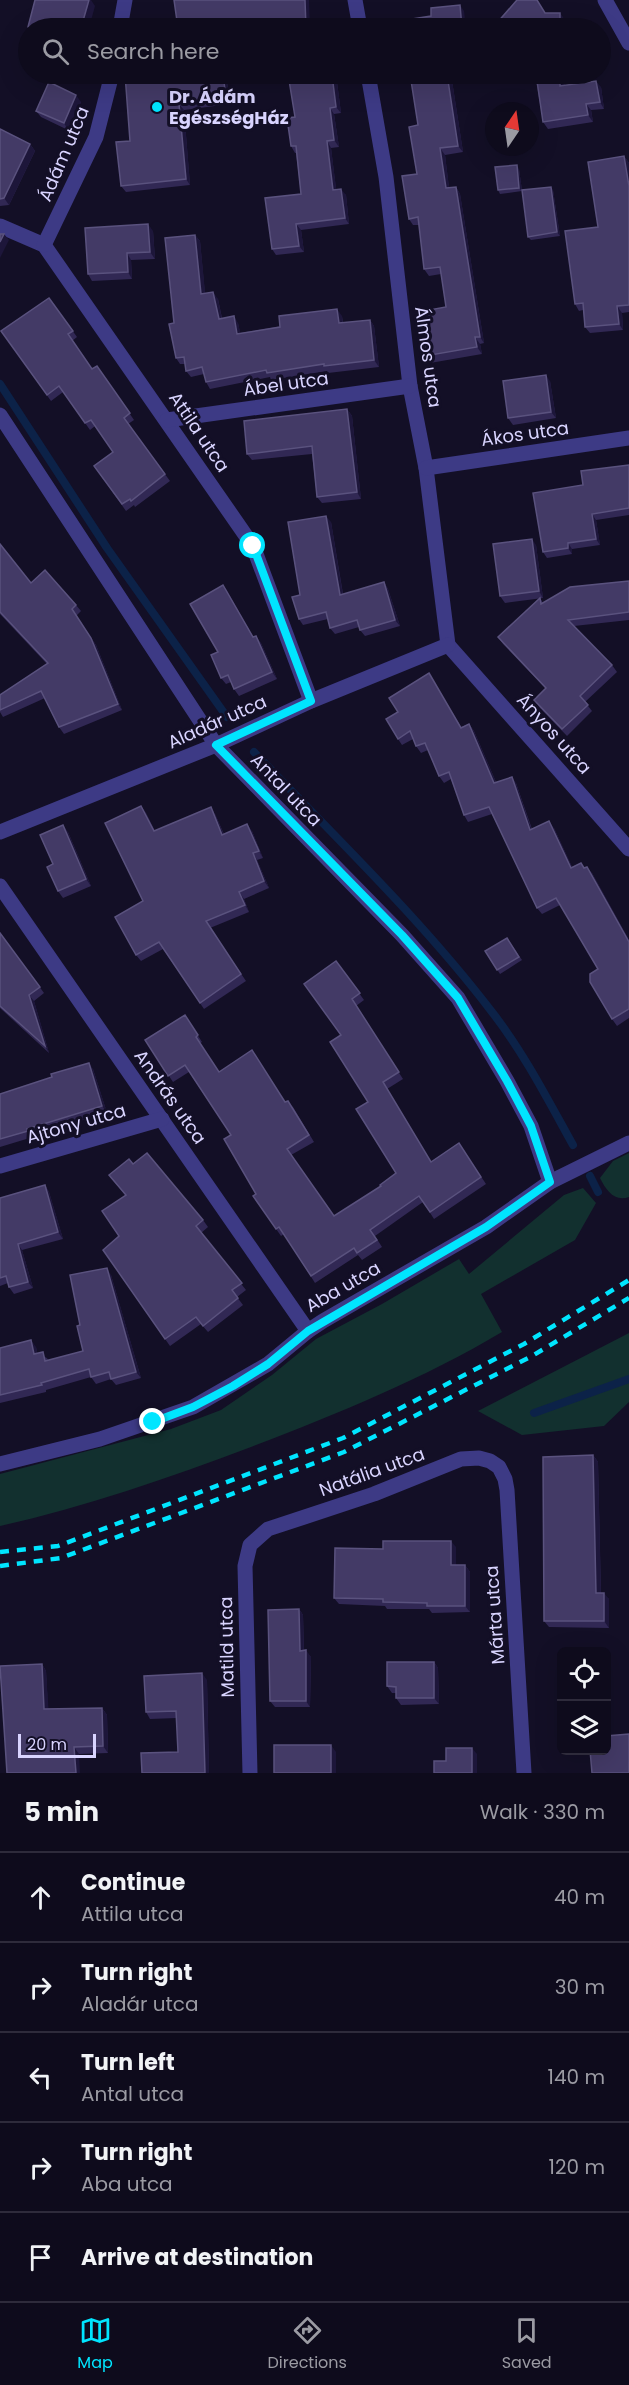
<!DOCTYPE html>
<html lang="en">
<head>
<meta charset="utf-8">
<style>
  :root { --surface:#0e0b1c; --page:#171425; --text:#f1f3f6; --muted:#9b9ba3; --line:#2e2b3b; --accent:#00e5ff }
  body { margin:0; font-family:Poppins,sans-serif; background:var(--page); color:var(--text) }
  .controls { position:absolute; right:18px; bottom:18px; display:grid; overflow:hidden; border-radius:9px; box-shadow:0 6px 24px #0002 }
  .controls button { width:54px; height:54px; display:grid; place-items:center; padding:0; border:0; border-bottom:2px solid var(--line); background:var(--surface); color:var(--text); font:30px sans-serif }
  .compass { position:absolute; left:485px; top:102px; width:54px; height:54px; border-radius:50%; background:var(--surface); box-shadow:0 6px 24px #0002; rotate:13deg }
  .scale { position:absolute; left:18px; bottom:15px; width:78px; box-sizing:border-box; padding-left:6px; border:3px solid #d9d4ff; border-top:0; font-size:16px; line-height:21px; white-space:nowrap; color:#d9d4ff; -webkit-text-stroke:4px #130f26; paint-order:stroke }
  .stop { position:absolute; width:18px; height:18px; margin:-14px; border:4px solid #00e5ff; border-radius:50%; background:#fff }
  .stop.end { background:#00e5ff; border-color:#fff; box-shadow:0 2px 6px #0008 }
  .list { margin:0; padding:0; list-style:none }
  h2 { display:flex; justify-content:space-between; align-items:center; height:78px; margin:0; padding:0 24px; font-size:26px }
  h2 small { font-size:20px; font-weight:400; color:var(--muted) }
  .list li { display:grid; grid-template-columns:39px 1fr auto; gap:18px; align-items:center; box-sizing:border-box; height:90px; padding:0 24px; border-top:2px solid var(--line) }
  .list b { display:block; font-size:22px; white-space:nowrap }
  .list p { margin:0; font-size:20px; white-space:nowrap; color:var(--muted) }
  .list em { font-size:20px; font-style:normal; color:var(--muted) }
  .icon { flex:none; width:33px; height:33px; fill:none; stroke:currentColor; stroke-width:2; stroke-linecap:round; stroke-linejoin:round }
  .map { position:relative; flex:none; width:629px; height:1773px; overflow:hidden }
  .search { position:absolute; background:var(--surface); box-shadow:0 6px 24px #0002; left:18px; right:18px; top:18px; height:66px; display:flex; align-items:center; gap:15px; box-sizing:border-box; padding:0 21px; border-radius:33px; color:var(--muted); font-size:22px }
  .sheet { height:528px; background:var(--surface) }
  nav { display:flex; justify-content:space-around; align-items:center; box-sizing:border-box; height:84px; border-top:2px solid var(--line); background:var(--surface); font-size:16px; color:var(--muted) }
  nav a { display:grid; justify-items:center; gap:3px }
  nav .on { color:var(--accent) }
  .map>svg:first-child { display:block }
  .green { fill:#12302f }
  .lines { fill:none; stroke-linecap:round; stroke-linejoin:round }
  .stream { stroke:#0c2248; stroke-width:8 }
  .minor { stroke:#3d3a85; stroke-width:15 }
  .rail { stroke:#00e5ff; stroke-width:4.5; stroke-dasharray:9 8; stroke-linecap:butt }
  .wall { fill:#312854 }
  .shaded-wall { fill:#1d163a }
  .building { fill:#433a66; stroke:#5a527e; stroke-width:1.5 }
  .route { stroke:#00e5ff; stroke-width:8 }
  .poi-dot { fill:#00e5ff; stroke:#130f26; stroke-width:2 }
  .labels { text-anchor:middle; stroke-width:6; stroke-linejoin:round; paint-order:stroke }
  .poi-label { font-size:18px; font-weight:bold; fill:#d9d4ff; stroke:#130f26; text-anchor:start }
  .street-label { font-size:18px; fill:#d9d4ff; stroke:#130f26 }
</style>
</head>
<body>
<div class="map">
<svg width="629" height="1773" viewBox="0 0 629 1773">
  <rect width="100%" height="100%" fill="#130f26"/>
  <g class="green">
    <path d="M629,1153V1197C614,1202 606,1190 600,1178L613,1161Z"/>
    <path d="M583,1188L596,1203L575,1240L481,1294L502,1332C423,1379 337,1414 251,1447C169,1478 85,1507 0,1526V1474L171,1429L221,1410L272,1375L316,1339L382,1304L459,1259L469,1274L564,1195Z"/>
    <polygon points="629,1333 629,1402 604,1426 522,1435 478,1411"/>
  </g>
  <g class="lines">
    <g class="stream">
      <polyline points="0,384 107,548 227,717"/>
      <path d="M254,752C335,837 421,919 492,1012C524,1053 548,1100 573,1145"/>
      <polyline points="590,1176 598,1192"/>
      <polyline points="534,1413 629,1379"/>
    </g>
    <g class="minor">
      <polyline points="355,0 360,28"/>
      <polyline points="605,0 629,43"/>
      <polyline points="120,28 125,0"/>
      <polyline points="368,74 386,177 410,386 426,468 448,645"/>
      <polyline points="0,226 44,245 253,546 311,701"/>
      <polyline points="44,245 96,137 112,74"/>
      <polyline points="0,415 216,745 402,935 458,998 507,1081 531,1126 550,1182"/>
      <polyline points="167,420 410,386"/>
      <polyline points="426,468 629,438"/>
      <polyline points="448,645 629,849"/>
      <polyline points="0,832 216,745 311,701 448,645"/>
      <polyline points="0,886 308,1331"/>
      <polyline points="0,1166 162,1119"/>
      <polyline points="0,1464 100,1439 193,1407 268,1364 308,1331 323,1321 486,1227 550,1182 629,1143"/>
      <polyline points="250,1773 245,1566 250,1545 268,1529 374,1494 461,1459 479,1458 490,1461 499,1467 505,1479 507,1490 524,1773"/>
    </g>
    <g class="rail">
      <polyline points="0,1552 58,1546 343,1438 524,1344 629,1280"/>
      <polyline points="0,1566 61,1558 344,1452 532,1356 629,1298"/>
    </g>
  </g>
  <g class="wall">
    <polygon points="125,74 226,74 230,104 184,110 190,185 126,192 121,186 130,141"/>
    <polygon points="273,74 325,74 325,76 337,82 341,113 334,114 339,147 331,148 336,189 346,195 349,224 301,230 304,252 276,255 272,249 301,194 296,153 295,153 291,146 295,117 289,81 278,83 274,77"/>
    <polygon points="381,74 451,74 463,152 445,155 449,188 456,187 460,194 484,343 480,344 482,354 430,363 425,356 446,307 441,274 429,276 424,269 419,225 413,225 409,219 417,174 418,125 411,79 386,83 381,76"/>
    <polygon points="491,74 565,74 565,85 601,87 604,109 591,110 593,122 548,129 543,122 536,80 495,79"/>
    <polygon points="81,102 68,130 41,117 36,111"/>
    <polygon points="0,129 30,144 35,151 9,205 0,206"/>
    <polygon points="624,156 629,163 629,312 622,313 623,330 590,333 585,327 583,310 579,311 575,304 598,227"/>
    <polygon points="519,169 522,191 500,194 498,190"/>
    <polygon points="553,190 560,236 531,240 528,237"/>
    <polygon points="153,231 155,259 131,260 132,279 92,281 88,274"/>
    <polygon points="195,235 200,241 205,294 218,299 222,318 238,323 240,333 342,316 343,323 370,320 374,326 379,367 328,373 327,371 271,380 270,377 210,389 206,382 204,374 191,377 186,371 185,364 180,364 176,358 174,323"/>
    <polygon points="49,298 77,337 72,341 92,369 101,372 134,420 128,424 170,481 135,507 134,505 126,511 94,466 113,452 95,426 90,430 63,392 51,401 1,331"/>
    <polygon points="550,381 556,418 513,425 508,418"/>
    <polygon points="347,409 352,416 361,499 322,503 317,497 312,454 252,460 247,454"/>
    <polygon points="629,465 629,515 596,520 600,545 572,549 572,554 547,558 543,552 583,485"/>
    <polygon points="331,522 343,594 384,582 388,589 400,626 365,636 360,630 359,627 335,634 330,628 328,619 303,625 299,619 300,595"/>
    <polygon points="0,544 31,583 76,605 81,611 76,616 96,645 122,710 64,734 59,727 45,698 3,717 0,712 0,695 47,664 0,614"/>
    <polygon points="536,545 543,598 505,603 500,596"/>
    <polygon points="629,581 629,620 574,626 612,665 617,672 585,702 592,711 567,736 539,707 534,700 546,689 503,644 498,637 540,598 543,603"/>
    <polygon points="223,585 253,637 261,643 277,679 239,696 234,689 231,682 226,684 221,678 218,652"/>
    <polygon points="433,680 461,727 469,724 474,731 496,782 516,783 532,829 554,828 572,867 581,863 584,868 592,873 629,940 629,1018 617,1026 612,1019 598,969 560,905 542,914 537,908 492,814 468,822 464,815 451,779 444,783 439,776 428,750 421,753 416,746 413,739 402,745 398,739 398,712"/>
    <polygon points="141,806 146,813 155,831 215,814 224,834 252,831 263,858 257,860 269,888 244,899 249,912 210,928 246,981 204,1009 163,949 141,961 136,955 143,901"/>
    <polygon points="68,832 91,886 63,898 58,891 53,864"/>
    <polygon points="0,933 44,993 34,1001 49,1053 0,1008"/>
    <polygon points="507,938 522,960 500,974 485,951"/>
    <polygon points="336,961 364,1000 356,1006 403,1079 387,1089 431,1162 459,1143 486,1184 434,1219 423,1202 375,1236 382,1247 362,1260 358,1255 315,1283 284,1234 281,1236 253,1196 256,1194 231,1135 189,1072 173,1082 145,1040 185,1015 202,1042 200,1043 219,1072 286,1102 293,1107 314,1142 291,1155 334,1216 381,1186 396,1173 368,1102 341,1035"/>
    <polygon points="93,1069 107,1113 32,1135 33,1137 0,1147 0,1094"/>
    <polygon points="133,1164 203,1220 208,1227 201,1233 246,1290 237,1297 243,1305 208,1332 201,1324 170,1346 103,1250 119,1236 125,1195 109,1175"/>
    <polygon points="45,1185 49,1192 63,1239 22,1250 33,1288 14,1294 9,1287 8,1283 0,1286 0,1198"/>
    <polygon points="111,1275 141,1378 116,1385 111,1379 96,1384 91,1377 46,1390 46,1392 0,1403 0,1348 36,1347 37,1353 47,1358 48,1360 83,1351 80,1325"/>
    <polygon points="593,1455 598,1462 601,1593 609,1599 609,1628 549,1627 544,1621"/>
    <polygon points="456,1547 456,1565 465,1565 470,1572 470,1612 432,1613 429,1609 387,1609 385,1606 339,1604 334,1598 383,1549"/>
    <polygon points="299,1609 303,1615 304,1650 311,1657 310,1707 275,1707 270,1701"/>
    <polygon points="434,1662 438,1668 439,1704 401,1705 396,1698 396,1693 392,1693 387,1686"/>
    <polygon points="42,1664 46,1671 48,1709 102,1708 107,1715 108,1753 79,1754 7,1773"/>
    <polygon points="207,1680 209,1773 142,1773 178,1752 177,1718 150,1719 146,1712"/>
  </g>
  <g class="shaded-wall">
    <polygon points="89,0 91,0 95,6 89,28 81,28"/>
    <polygon points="305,0 309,0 310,28 306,28"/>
    <polygon points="460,5 464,11 466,28 462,28"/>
    <polygon points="560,13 565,20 565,28 560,28"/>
    <polygon points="223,74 226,74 230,104 226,98"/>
    <polygon points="447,74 451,74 463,152 458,146"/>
    <polygon points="560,74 565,74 565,93 560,86"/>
    <polygon points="332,75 337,82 341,113 336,107"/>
    <polygon points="596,81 601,87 604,109 600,102"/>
    <polygon points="76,95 81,102 68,130 64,123"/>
    <polygon points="179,104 184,110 190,185 186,179"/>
    <polygon points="586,104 591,110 593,122 588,115"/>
    <polygon points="330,108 334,114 339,147 334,140"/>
    <polygon points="327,141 331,148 337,196 333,190"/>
    <polygon points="30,144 35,151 9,205 4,198"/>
    <polygon points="440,148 445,155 450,195 446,188"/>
    <polygon points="624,156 629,163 629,186"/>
    <polygon points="517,165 519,169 522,191 519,188"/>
    <polygon points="456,187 460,194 484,343 480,337"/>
    <polygon points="551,187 553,190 560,236 557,232"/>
    <polygon points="341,189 346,195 349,224 345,218"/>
    <polygon points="148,224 153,231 155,259 150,252"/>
    <polygon points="296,224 301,230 304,252 299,246"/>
    <polygon points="4,234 9,240 0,258 0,242"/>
    <polygon points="195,235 200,241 206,301 201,294"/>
    <polygon points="127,253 131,260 132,279 128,272"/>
    <polygon points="213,292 218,299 223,325 219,319"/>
    <polygon points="617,306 622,313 623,330 619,324"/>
    <polygon points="337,309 342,316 343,330 339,323"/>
    <polygon points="234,316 238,323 242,340 237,334"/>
    <polygon points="370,320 374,326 379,367 374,360"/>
    <polygon points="475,337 480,344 482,354 477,347"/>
    <polygon points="546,375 550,381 556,418 551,412"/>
    <polygon points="347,409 352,416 361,499 357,492"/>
    <polygon points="592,514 596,520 600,545 596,539"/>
    <polygon points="326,516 331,522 344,602 340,595"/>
    <polygon points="532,539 536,545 543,598 539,591"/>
    <polygon points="568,543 572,549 572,554 568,548"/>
    <polygon points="384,582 388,589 400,626 395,620"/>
    <polygon points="223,585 228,592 257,644 253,637"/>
    <polygon points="72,609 96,645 122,710 118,704"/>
    <polygon points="256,636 261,643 277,679 272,672"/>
    <polygon points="469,724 474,731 499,789 494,783"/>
    <polygon points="512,777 516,783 534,837 530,830"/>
    <polygon points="141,806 146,813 158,838 154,831"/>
    <polygon points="211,807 215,814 227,842 222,835"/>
    <polygon points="549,821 554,828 576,875 571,868"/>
    <polygon points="247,824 252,831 263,858 259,851"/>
    <polygon points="63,825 68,832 91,886 86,879"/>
    <polygon points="253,853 257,860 269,888 264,881"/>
    <polygon points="587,867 592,873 629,940 629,942"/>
    <polygon points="239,892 244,899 249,912 245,905"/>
    <polygon points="29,995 34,1001 49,1053 45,1046"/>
    <polygon points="89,1063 93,1069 107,1113 102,1106"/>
    <polygon points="45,1185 49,1192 63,1239 58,1232"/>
    <polygon points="18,1244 22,1250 33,1288 28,1282"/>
    <polygon points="107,1268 111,1275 141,1378 136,1372"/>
    <polygon points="31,1340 36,1347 39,1361 34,1354"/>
    <polygon points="593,1455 598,1462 601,1599 596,1593"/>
    <polygon points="451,1541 456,1547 456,1572 451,1565"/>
    <polygon points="465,1565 470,1572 470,1612 465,1606"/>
    <polygon points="604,1593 609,1599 609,1628 604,1621"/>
    <polygon points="299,1609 303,1615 304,1657 300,1651"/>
    <polygon points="306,1650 311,1657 310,1707 306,1701"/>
    <polygon points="434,1662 438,1668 439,1704 434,1698"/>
    <polygon points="42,1664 46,1671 49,1716 44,1709"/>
    <polygon points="202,1673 207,1680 209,1773 205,1773"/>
    <polygon points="102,1708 107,1715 108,1753 103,1746"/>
    <polygon points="331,1745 336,1752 336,1773 331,1773"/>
    <polygon points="74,1747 79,1754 80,1773 76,1773"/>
    <polygon points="472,1748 477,1754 477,1773 472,1773"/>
  </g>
  <g class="building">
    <polygon points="35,0 89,0 81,28 34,28 28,27"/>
    <polygon points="174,0 305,0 306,28 314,27 314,28 266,28 266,27 260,28 178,28"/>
    <polygon points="517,0 537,0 545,13 560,13 560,28 485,28 485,23 496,24"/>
    <polygon points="460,5 462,28 374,28 373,25 431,16 431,8"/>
    <polygon points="125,74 223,74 226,98 179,104 186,179 121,186 116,142 130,141"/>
    <polygon points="273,74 321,74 322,77 332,75 336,107 330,108 334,140 327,141 333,190 341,189 345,218 296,224 299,246 272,249 265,198 301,194 296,146 291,146 287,118 295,117 288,74 274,77"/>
    <polygon points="381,74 398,74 381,76"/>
    <polygon points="410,74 447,74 458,146 440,148 446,188 456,187 480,337 475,337 477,347 425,356 418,312 446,307 440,267 424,269 418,217 409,219 402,176 417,174 409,127 418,125"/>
    <polygon points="536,74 560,74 560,86 596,81 600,102 586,104 588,115 543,122"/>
    <polygon points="49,82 76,95 64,123 36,111"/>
    <polygon points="0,129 30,144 4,198 0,199"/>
    <polygon points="624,156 629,186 629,305 617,306 619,324 585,327 583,303 575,304 565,231 598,227 588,162"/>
    <polygon points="517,165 519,188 498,190 495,167"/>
    <polygon points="551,187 557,232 528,237 522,190"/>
    <polygon points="148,224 150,252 127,253 128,272 88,274 85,228"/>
    <polygon points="0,234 4,234 0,242"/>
    <polygon points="195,235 201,294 213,292 219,319 234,316 237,334 280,327 279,316 337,309 339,323 370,320 374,360 324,366 324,364 267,373 266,370 206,382 202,367 186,371 184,357 176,358 169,324 174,323 165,238"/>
    <polygon points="49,298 73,331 68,334 92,369 97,366 130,413 124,418 165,474 131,501 130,499 122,504 94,466 113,452 91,420 85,423 59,386 47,395 1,331"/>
    <polygon points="546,375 551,412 508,418 503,381"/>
    <polygon points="347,409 357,492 317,497 312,446 247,454 244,421"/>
    <polygon points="629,465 629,508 592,514 596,539 568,543 568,548 543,552 533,493 583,485 581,471"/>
    <polygon points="326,516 340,595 384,582 395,620 360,630 357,620 330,628 326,612 299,619 292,597 300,595 288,522"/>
    <polygon points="532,539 539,591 500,596 493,544"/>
    <polygon points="0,544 31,583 45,570 76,605 72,609 91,638 118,704 59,727 41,691 0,710 0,695 48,663 0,612"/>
    <polygon points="629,581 629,612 568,620 612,665 580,696 588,705 562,729 534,700 546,688 498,637 540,598 541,604 570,587"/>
    <polygon points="223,585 253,637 256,636 272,672 234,689 228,675 221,678 211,655 218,652 190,604"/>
    <polygon points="429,673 461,728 469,724 494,783 512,777 530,830 549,821 571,868 581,863 584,868 587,867 629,942 629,1009 612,1019 590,982 590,974 598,969 556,898 537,908 489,807 464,815 449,772 439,776 425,743 416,746 410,731 398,739 386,719 398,712 389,698"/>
    <polygon points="141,806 154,831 211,807 222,835 247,824 259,851 253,853 264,881 239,892 245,905 206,921 241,974 200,1003 159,942 136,955 115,917 143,901 105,823"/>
    <polygon points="63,825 86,879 58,891 47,867 53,864 40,835"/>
    <polygon points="0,933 40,987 29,995 45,1046 0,1006"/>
    <polygon points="507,938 519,957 497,970 485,951"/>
    <polygon points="336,961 360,993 352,999 399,1072 383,1082 431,1162 459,1143 481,1177 430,1212 419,1196 370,1230 377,1240 357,1253 354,1248 311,1276 279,1227 276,1229 253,1196 256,1194 224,1139 231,1135 185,1065 168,1076 145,1040 185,1015 198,1035 196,1037 219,1072 252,1050 285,1102 288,1101 309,1135 287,1149 334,1216 381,1186 380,1185 396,1173 356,1109 368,1102 330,1042 341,1035 304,984"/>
    <polygon points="89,1063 102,1106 27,1129 28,1131 0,1139 0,1094 52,1077 51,1074"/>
    <polygon points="147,1153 203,1220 196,1226 242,1283 232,1290 238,1298 203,1326 196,1317 165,1339 103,1250 119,1236 102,1211 126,1195 109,1175 129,1159 133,1164"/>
    <polygon points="45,1185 58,1232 18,1244 28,1282 9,1287 6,1276 0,1278 0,1198"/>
    <polygon points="107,1268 136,1372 111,1379 109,1372 91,1377 89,1369 41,1383 42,1385 0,1395 0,1348 31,1340 34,1354 43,1352 45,1361 83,1351 77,1326 80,1325 70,1275"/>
    <polygon points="593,1455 596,1593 604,1593 604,1621 544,1621 543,1457"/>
    <polygon points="383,1541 451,1541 451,1565 465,1565 465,1606 427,1606 427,1603 383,1602 383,1599 334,1598 335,1548 383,1549"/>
    <polygon points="299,1609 300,1651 306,1650 306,1701 270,1701 268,1610"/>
    <polygon points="387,1662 434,1662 434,1698 396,1698 396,1687 387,1686"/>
    <polygon points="42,1664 44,1709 102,1708 103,1746 74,1747 76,1773 7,1773 0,1666"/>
    <polygon points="202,1673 205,1773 142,1773 141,1753 178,1752 176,1711 146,1712 144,1676"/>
    <polygon points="629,1734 629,1773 592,1773 590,1750 606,1750 606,1736"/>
    <rect x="274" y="1745" width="57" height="28"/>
    <polygon points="446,1748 472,1748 472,1773 434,1773 434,1761 446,1761"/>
  </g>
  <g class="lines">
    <polyline class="route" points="153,1422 193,1407 233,1386 268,1364 308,1331 486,1227 550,1182 531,1126 507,1081 458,998 402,935 216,745 311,701 253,546"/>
  </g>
  <circle class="poi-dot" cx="157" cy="107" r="6"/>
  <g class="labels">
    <g class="poi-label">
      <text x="169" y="103">Dr. Ádám<tspan x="169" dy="21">EgészségHáz</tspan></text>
    </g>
    <g class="street-label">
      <text transform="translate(64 154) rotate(-67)" y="6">Ádám utca</text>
      <text transform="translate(428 357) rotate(82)" y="6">Álmos utca</text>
      <text transform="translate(286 384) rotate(-8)" y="6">Ábel utca</text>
      <text transform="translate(199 432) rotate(56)" y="6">Attila utca</text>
      <text transform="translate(525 434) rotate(-8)" y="6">Ákos utca</text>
      <text transform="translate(217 722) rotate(-24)" y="6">Aladár utca</text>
      <text transform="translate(554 734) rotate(48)" y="6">Ányos utca</text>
      <text transform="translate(286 790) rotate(46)" y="6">Antal utca</text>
      <text transform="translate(170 1097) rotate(55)" y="6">András utca</text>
      <text transform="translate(76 1124) rotate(-16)" y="6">Ajtony utca</text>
      <text transform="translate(343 1287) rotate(-30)" y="6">Aba utca</text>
      <text transform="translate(372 1472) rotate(-20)" y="6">Natália utca</text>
      <text transform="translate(495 1615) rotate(-94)" y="6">Márta utca</text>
      <text transform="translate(227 1647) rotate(-91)" y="6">Matild utca</text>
    </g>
  </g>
</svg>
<div class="controls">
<button><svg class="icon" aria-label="locate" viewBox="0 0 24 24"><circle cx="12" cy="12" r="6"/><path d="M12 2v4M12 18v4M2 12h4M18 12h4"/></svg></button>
<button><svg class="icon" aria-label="layers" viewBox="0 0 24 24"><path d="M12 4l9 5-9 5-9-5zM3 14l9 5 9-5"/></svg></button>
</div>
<svg class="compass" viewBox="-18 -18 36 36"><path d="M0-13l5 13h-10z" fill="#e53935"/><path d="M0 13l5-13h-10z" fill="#9b9ba3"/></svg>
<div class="scale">20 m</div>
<div class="stop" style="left:253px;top:546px"></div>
<div class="stop end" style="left:153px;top:1422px"></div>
<div class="search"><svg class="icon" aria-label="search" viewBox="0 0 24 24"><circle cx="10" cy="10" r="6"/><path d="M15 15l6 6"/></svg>Search here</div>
</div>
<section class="sheet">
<h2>5 min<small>Walk · 330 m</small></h2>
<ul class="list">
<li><svg class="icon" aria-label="ahead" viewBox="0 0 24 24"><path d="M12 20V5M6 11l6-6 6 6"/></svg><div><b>Continue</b><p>Attila utca</p></div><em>40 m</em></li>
<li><svg class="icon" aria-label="right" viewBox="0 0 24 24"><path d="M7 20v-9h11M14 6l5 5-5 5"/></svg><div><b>Turn right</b><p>Aladár utca</p></div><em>30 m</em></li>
<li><svg class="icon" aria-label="left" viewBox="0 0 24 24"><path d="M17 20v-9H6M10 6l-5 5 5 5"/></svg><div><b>Turn left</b><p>Antal utca</p></div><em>140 m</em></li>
<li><svg class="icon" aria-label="right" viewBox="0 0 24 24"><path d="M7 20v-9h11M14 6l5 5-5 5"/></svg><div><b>Turn right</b><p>Aba utca</p></div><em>120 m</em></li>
<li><svg class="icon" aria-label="arrive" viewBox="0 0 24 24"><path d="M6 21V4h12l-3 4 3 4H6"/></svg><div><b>Arrive at destination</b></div></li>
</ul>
</section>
<nav>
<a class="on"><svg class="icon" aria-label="map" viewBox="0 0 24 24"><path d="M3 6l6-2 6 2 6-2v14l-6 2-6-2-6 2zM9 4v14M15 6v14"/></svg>Map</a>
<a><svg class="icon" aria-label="directions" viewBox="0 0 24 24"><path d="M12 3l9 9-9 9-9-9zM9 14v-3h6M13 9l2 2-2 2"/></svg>Directions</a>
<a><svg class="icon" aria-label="saved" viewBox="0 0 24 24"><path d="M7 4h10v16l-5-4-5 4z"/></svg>Saved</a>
</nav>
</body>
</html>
